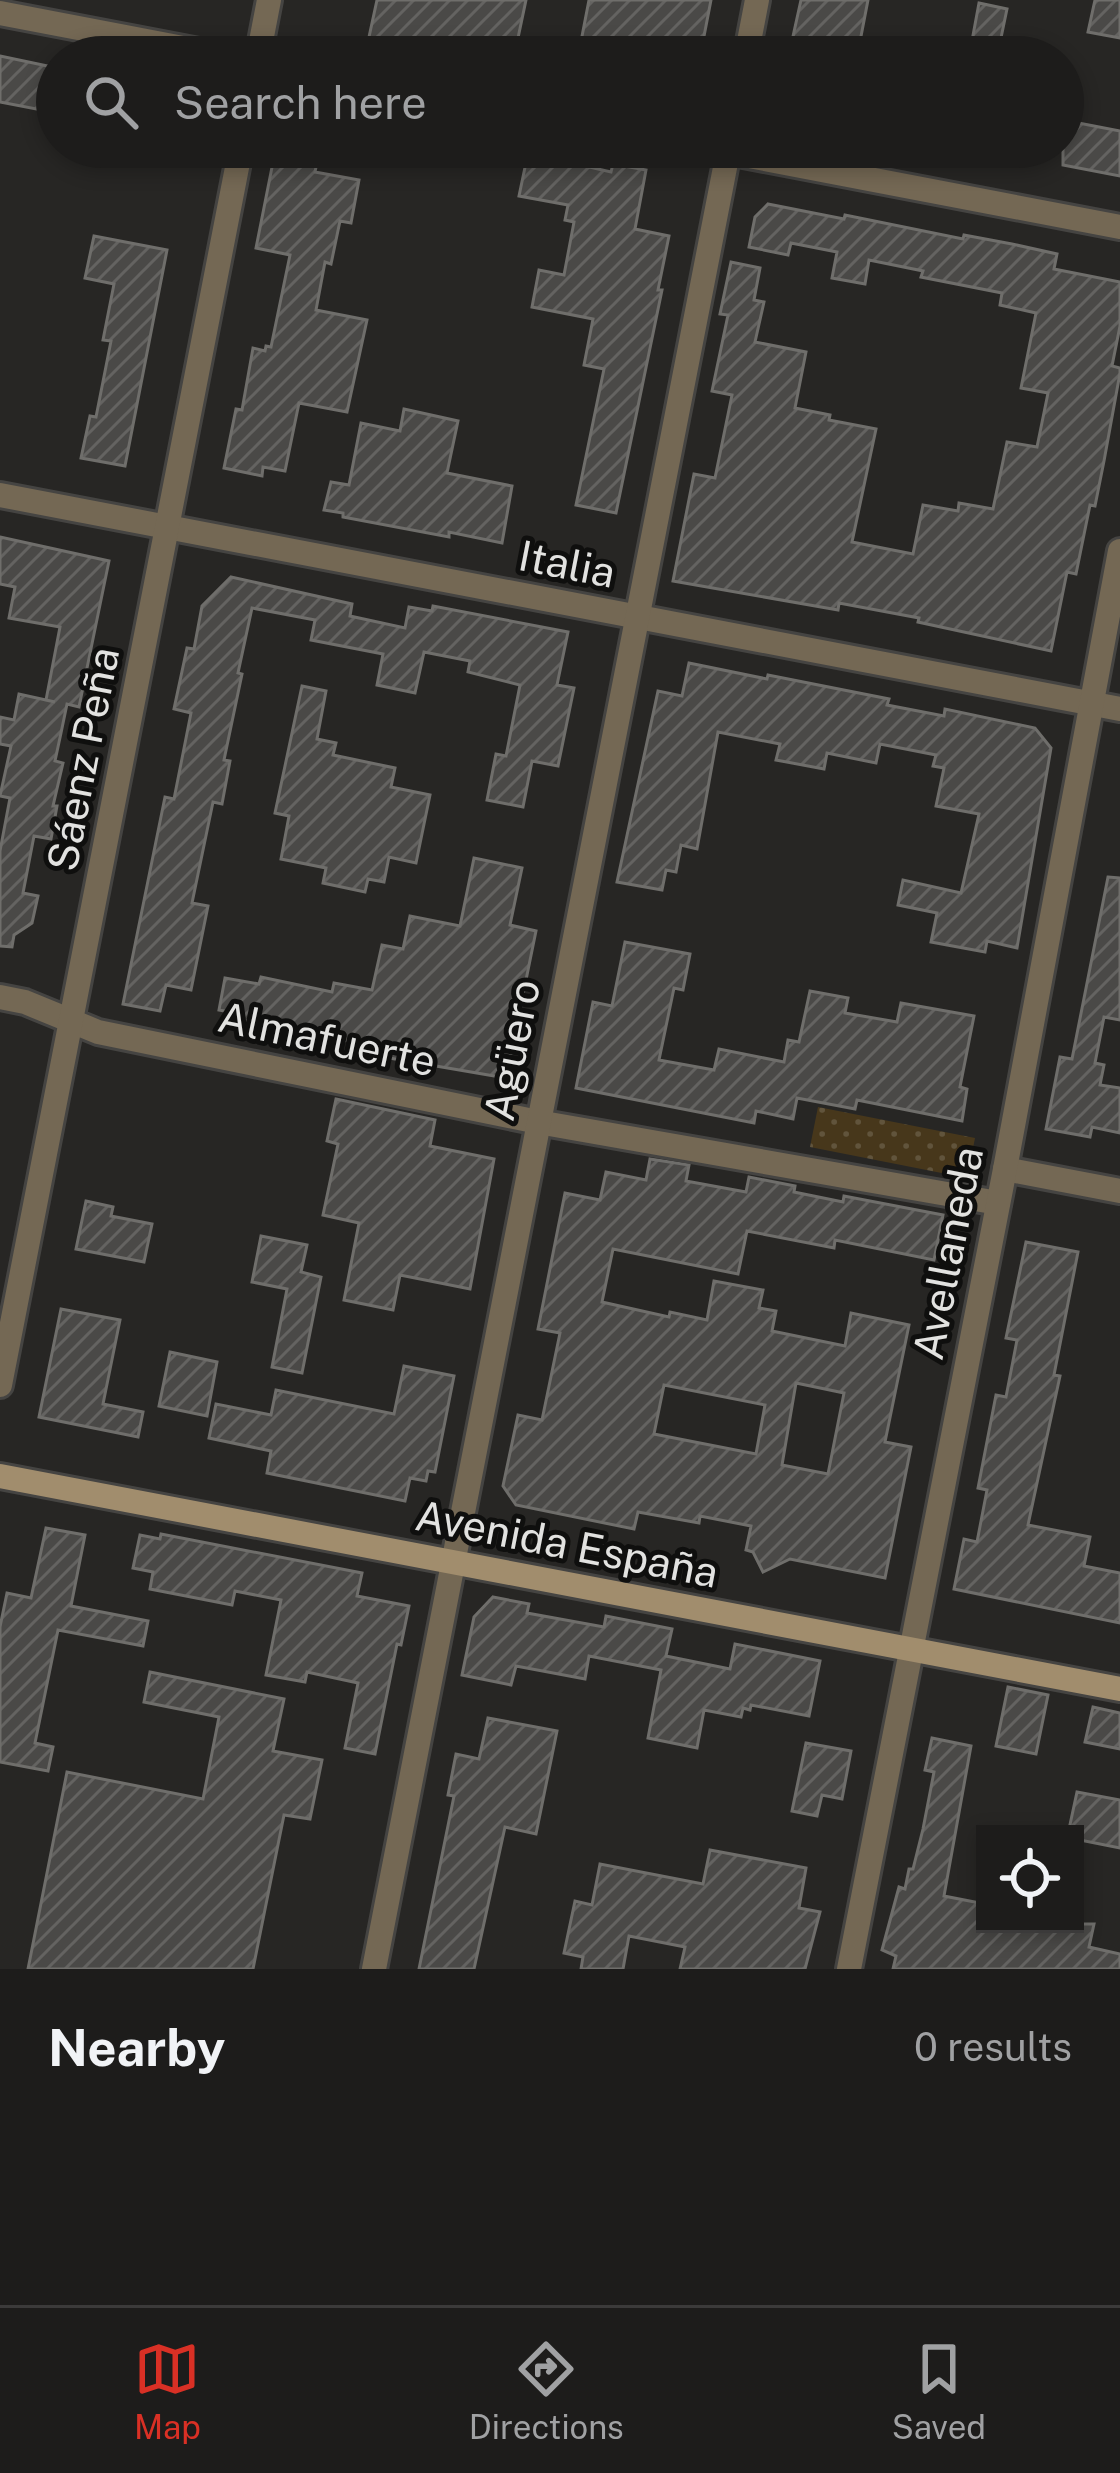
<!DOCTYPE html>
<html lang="en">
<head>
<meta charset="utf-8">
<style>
  :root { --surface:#1d1c1b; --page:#2a2928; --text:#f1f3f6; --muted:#a0a1a3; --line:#3b3a3a; --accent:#d93025 }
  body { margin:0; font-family:"Public Sans",sans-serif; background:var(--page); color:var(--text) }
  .controls { position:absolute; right:36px; bottom:36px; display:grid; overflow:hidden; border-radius:0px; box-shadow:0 6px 18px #0003 }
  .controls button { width:108px; height:108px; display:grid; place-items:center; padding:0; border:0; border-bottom:3px solid var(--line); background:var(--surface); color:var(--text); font:60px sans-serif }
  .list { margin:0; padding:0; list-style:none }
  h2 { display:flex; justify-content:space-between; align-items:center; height:156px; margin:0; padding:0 48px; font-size:51px }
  h2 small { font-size:39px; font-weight:400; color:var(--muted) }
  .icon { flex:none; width:66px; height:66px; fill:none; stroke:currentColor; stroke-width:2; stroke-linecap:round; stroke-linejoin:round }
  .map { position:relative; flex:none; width:1120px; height:1969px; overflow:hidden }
  .search { position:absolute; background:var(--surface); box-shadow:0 6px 18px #0003; left:36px; right:36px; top:36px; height:132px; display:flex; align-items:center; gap:30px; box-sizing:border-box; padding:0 42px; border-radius:66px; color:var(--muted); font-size:45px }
  .sheet { height:336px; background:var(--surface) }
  nav { display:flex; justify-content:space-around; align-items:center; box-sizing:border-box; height:168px; border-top:3px solid var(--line); background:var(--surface); font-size:33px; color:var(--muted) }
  nav a { display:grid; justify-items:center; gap:6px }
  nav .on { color:var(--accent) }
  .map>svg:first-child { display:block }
  .park { fill:url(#park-dots) }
  .building { fill:url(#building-hatch); stroke:#6f6e6b; stroke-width:3; fill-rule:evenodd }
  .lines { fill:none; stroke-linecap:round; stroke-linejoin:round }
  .minor-casing { stroke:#454442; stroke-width:30 }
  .secondary-casing { stroke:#454442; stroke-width:30 }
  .minor { stroke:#746854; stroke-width:24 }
  .secondary { stroke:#a18d6d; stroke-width:24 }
  .labels { text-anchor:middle; stroke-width:10; stroke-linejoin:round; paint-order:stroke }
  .street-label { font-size:42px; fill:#e2e2e0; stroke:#0f0f0e }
</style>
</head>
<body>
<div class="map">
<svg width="1120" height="1969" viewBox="0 0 1120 1969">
  <defs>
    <pattern id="park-dots" width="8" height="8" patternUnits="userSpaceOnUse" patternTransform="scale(3)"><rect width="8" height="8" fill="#47371b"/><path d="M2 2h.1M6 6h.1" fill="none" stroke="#61543c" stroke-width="1.8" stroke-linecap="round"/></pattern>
    <pattern id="building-hatch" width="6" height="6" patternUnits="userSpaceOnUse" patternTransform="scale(3)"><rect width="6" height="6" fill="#4a4947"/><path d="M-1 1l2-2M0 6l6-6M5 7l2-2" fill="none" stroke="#646361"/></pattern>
  </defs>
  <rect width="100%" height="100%" fill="#272624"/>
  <polygon class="park" points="818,1107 975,1138 967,1178 810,1147"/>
  <g class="building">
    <polygon points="377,0 526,0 514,57 398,57 401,43 369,37"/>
    <polygon points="589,0 711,0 700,57 578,57"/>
    <polygon points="801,0 868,0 857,57 824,57 790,50"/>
    <polygon points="1095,0 1120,0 1120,38 1088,32"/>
    <polygon points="979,3 1007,9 997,57 969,57"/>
    <polygon points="0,56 57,68 57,113 0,102"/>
    <polygon points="1063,120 1120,131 1120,176 1063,165"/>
    <polygon points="276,147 320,147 315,172 359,180 351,223 340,221 331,264 325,262 316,310 367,320 347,412 299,403 285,471 263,467 262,476 224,468 236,409 242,410 253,348 265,351 266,346 271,347 290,255 256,248"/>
    <polygon points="528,153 611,172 613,164 646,170 635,229 669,236 658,290 662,290 616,513 576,505 604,369 584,365 593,319 532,307 539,270 564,275 574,222 565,220 568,205 519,196"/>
    <polygon points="768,204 844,219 845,215 963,239 964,235 1012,244 1057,254 1054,269 1120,282 1120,326 1112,366 1120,368 1120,373 1104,461 1095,506 1090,505 1076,574 1067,572 1051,651 918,622 919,618 839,603 838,610 673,581 694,474 715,478 732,395 712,391 728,315 720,314 731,262 760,268 754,300 764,302 755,342 806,352 795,408 830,415 829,420 876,429 852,542 913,554 923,505 958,511 959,503 993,509 1007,442 1037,447 1048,393 1021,388 1036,313 1000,305 1002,293 921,277 923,271 869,260 865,284 832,278 837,252 791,243 788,255 749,247 755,217"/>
    <polygon points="94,236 167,250 125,466 81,458 90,416 96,417 111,341 103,340 114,284 85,278"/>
    <polygon points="404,409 458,421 447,473 512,486 502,543 449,532 449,537 343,517 343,513 324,510 331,482 349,485 361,423 400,431"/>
    <polygon points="0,537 109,561 79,707 67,704 61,733 55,761 63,763 53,806 57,806 51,839 34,836 23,893 38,896 32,923 14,935 12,947 0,946 0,851 10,798 0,796 11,746 0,744 0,717 14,720 19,694 55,702 46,700 60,627 9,618 15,587 0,584"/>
    <polygon points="231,577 352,604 350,616 405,628 409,607 432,611 433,606 568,632 557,685 574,688 558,766 532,761 523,807 487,800 496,754 506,756 520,685 468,672 470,661 424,652 415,693 377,685 383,654 311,640 315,620 252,608 238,673 242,674 224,760 230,761 222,804 213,802 192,903 208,906 191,990 166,985 160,1011 123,1004 165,797 174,799 191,713 174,709 187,648 194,649 202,606"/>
    <polygon points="689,663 767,679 768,675 889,699 887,705 944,716 945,709 1035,728 1051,748 1017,948 987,941 985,952 931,942 937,913 898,905 903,880 961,893 979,814 936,806 944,768 933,766 936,755 880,744 876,763 827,753 824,769 776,760 780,744 718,732 697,849 681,845 676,872 666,870 662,890 617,882 658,691 682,696"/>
    <polygon points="302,686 326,691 317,739 336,743 333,755 395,768 391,787 430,795 416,863 389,857 384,882 368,879 365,892 323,883 326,868 281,859 289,816 275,813"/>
    <polygon points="474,858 522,868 510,925 536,931 506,1078 360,1053 362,1044 229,1017 230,1012 219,1010 225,978 259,984 261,977 332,992 334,983 372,990 382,945 403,949 410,916 460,926"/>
    <polygon points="1108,877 1120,878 1120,1020 1104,1017 1095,1063 1104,1065 1100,1085 1120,1088 1120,1133 1092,1127 1090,1137 1046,1129 1060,1057 1072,1059"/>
    <polygon points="625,942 690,954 683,990 674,988 659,1060 714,1070 719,1049 784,1062 788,1040 799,1042 810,991 848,998 845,1013 897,1022 901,1003 974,1016 960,1087 967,1089 962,1121 857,1100 855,1109 797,1098 793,1119 756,1111 754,1123 576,1088 593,1002 612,1006"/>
    <polygon points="336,1099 435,1120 430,1146 494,1159 470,1289 400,1275 393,1310 344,1300 359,1223 323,1215 338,1144 327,1141"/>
    <path d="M650,1159L689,1165L686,1181L746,1192L749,1177L795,1186L794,1192L843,1202L844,1196L943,1215L934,1260L835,1240L834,1248L747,1231L738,1274L613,1249L602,1302L669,1317L670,1312L707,1320L714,1281L763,1290L759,1308L776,1311L772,1331L845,1346L851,1313L909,1325L885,1442L911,1447L885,1578L790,1559L763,1572L753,1552L746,1550L751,1526L700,1516L699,1523L638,1512L634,1529L516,1505L503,1486L518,1415L542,1420L560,1333L538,1329L565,1193L600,1200L606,1172L646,1180ZM796,1383L844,1393L828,1474L782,1465ZM664,1385L765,1405L756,1454L654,1434Z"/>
    <polygon points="86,1201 113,1207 111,1216 152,1224 144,1262 76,1249"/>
    <polygon points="261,1236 307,1245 301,1272 321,1277 302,1373 272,1367 287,1289 252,1282"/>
    <polygon points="1026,1242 1078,1252 1054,1375 1060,1376 1028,1525 1090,1537 1084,1566 1120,1573 1120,1623 954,1589 964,1539 977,1542 987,1490 978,1488 996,1395 1006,1397 1017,1340 1006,1338"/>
    <polygon points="61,1309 120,1320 103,1404 143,1412 138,1437 39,1417"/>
    <polygon points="170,1352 217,1362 207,1416 159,1406"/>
    <polygon points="404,1366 454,1376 435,1472 428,1471 426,1481 410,1478 405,1501 267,1473 271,1451 209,1438 216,1404 271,1415 276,1390 394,1414"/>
    <polygon points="46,1528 85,1535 71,1606 148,1621 143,1646 58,1630 35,1743 53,1747 48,1771 0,1762 0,1627 7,1593 31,1598"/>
    <polygon points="161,1534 362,1573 357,1596 409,1606 401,1645 397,1644 375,1754 345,1748 358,1683 307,1672 305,1682 266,1675 281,1600 235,1591 232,1605 150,1589 153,1572 133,1568 140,1535 160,1539"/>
    <polygon points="493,1597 529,1604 527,1613 604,1627 606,1616 672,1629 666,1656 730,1669 735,1644 820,1661 809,1716 751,1705 750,1710 743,1708 741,1717 704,1710 697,1748 648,1738 661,1670 589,1656 585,1679 516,1666 511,1685 462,1675 474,1617"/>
    <polygon points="150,1672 284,1699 273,1751 322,1760 310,1819 284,1815 253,1969 28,1969 67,1772 203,1799 219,1717 144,1702"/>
    <polygon points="1008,1687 1048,1695 1036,1754 996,1746"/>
    <polygon points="1093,1707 1120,1713 1120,1749 1085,1742"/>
    <polygon points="488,1718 557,1731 536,1834 505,1827 474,1969 419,1969 454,1796 448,1795 456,1754 479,1759"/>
    <polygon points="932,1738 971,1746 944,1896 985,1904 985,1924 1094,1924 1089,1947 1120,1954 1120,1969 893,1969 896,1956 882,1950 899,1887 905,1889 909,1869 913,1869 923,1829 934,1772 925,1770"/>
    <polygon points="806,1743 851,1751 842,1799 822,1795 817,1816 792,1811"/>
    <polygon points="1077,1792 1120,1800 1120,1848 1075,1839 1075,1834 1068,1834"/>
    <polygon points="710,1850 806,1868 799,1908 820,1912 805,1969 680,1969 685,1947 629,1936 623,1969 581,1969 583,1957 564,1953 575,1901 592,1905 600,1864 703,1884"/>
  </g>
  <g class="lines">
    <defs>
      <g id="minor">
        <polyline points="0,13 230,57"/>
        <polyline points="258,57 269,0"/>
        <polyline points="746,57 757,0"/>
        <polyline points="702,147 1120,227"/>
        <polyline points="0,495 1120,709"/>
        <polyline points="0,997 25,1002 98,1032 538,1122 998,1203"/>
        <polyline points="1005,1169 1120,1191"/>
        <polyline points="0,1385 241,147"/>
        <polyline points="374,1969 729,147"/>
        <polyline points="849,1969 1005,1169 1120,551"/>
      </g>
      <polyline id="secondary" points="0,1476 1120,1689"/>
    </defs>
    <use href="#minor" class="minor-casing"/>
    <use href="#secondary" class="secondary-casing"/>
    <use href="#minor" class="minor"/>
    <use href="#secondary" class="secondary"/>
  </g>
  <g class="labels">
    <g class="street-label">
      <text transform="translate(567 564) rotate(11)" y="15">Italia</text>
      <text transform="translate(83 759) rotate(-79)" y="15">Sáenz Peña</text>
      <text transform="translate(327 1039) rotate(12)" y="15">Almafuerte</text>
      <text transform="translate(512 1050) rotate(-79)" y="15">Agüero</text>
      <text transform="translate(948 1253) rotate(-79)" y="15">Avellaneda</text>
      <text transform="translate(567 1544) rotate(11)" y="15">Avenida España</text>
    </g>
  </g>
</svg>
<div class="controls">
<button><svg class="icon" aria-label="locate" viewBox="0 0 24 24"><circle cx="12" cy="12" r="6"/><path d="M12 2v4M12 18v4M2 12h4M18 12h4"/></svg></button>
</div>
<div class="search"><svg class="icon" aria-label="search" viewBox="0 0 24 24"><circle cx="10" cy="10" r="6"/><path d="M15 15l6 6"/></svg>Search here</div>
</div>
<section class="sheet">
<h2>Nearby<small>0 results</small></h2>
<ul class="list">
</ul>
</section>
<nav>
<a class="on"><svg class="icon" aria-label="map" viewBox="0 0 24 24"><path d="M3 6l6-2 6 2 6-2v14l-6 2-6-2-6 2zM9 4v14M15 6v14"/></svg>Map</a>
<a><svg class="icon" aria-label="directions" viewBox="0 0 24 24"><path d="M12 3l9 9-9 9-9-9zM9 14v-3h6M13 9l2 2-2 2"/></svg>Directions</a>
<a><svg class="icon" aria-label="saved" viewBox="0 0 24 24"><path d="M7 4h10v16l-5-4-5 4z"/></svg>Saved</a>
</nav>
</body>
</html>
